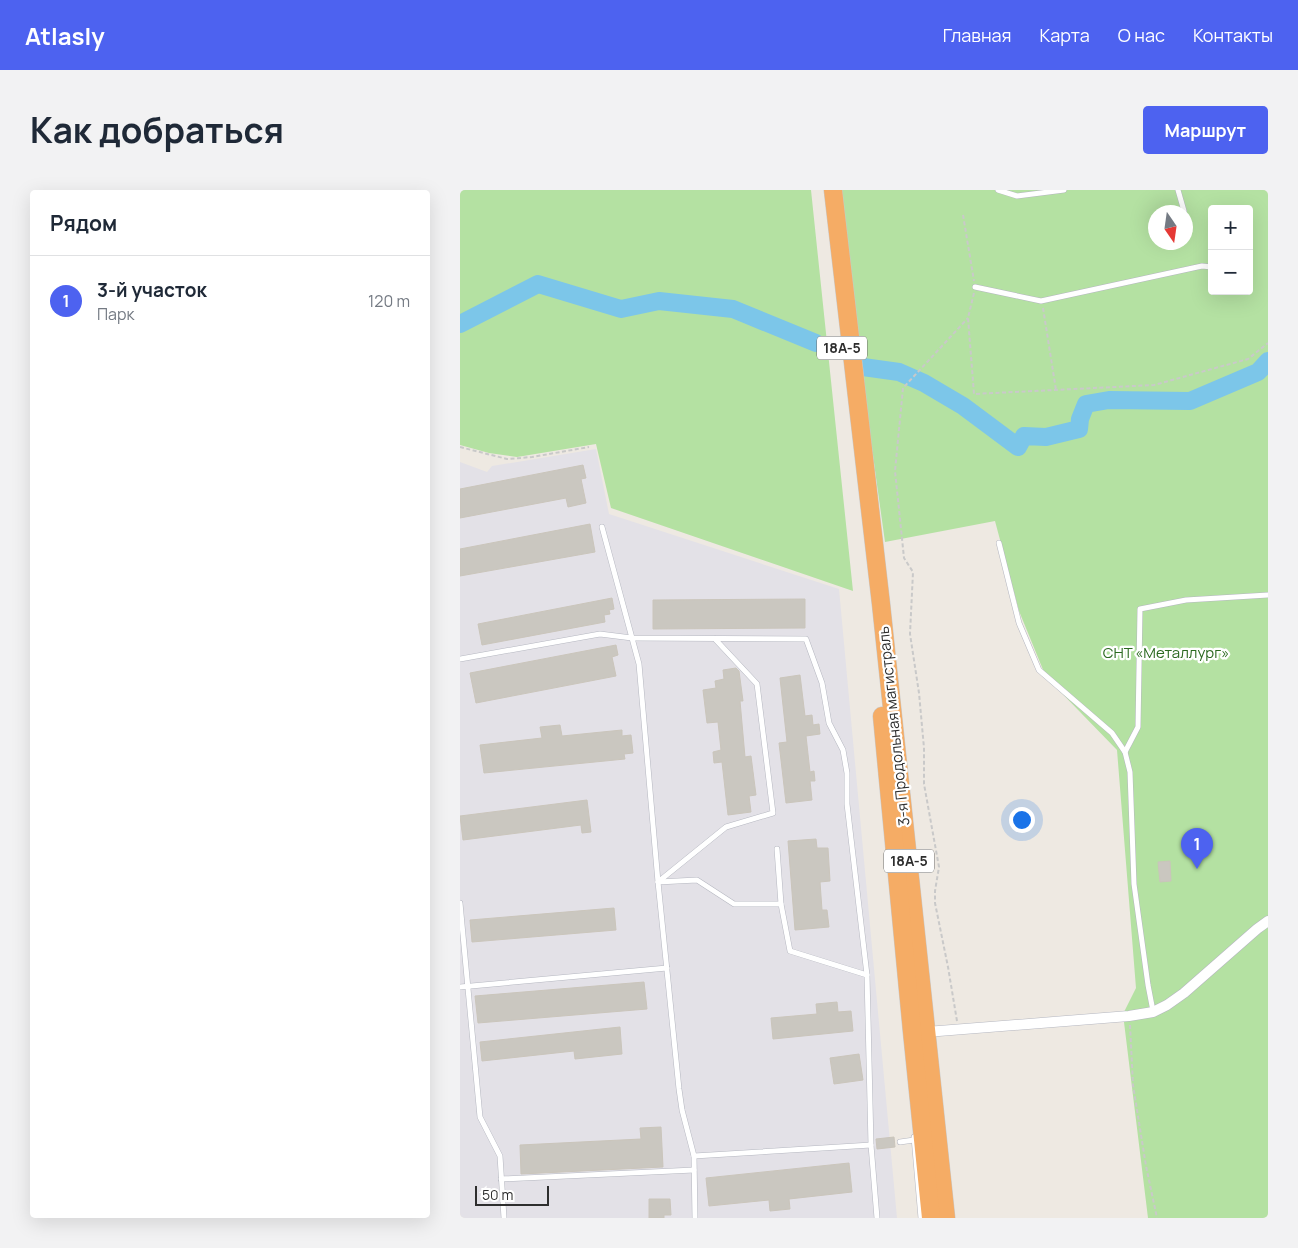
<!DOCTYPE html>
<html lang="ru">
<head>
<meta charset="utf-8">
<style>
  :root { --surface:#fff; --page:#f2f2f3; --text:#1f2937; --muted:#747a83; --line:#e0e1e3; --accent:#4d62f0 }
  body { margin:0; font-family:Manrope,sans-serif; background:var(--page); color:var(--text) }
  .controls { position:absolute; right:15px; top:15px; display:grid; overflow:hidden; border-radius:5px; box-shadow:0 5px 20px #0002 }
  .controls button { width:45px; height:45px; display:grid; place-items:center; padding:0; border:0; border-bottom:1px solid var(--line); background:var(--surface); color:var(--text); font:25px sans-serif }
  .compass { position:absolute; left:688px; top:15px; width:45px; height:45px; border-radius:50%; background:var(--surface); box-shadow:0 5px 20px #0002; rotate:167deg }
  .scale { position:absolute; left:15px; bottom:12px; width:74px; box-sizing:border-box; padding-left:5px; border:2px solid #2e2e2e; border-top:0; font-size:14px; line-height:18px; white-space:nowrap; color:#2e2e2e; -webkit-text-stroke:4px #fff; paint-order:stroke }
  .you { position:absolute; left:561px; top:629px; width:18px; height:18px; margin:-12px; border:4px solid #fff; border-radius:50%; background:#1a73e8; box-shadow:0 0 0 8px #1a73e833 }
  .badge { display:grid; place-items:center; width:32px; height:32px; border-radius:50%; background:var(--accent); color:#fff; font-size:16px; font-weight:700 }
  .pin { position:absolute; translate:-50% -41px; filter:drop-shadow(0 1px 2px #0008) }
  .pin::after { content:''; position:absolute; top:26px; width:18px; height:15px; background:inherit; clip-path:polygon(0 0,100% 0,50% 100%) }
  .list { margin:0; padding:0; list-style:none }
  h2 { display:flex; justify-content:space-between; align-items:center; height:65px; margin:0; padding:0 20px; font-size:21px }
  h2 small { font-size:16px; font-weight:400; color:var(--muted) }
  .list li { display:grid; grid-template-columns:32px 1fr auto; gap:15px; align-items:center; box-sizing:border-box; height:90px; padding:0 20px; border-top:1px solid var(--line) }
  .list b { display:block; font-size:19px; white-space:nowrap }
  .list p { margin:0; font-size:16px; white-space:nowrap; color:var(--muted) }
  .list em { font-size:16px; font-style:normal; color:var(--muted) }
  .map { position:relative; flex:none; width:808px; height:1028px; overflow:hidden; border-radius:5px }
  header { display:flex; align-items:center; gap:30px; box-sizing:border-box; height:70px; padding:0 25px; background:var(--accent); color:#fff }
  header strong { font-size:24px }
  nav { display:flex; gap:28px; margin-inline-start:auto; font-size:18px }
  .intro { display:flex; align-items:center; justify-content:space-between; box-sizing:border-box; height:120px; padding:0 30px }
  h1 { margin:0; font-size:35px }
  .button { padding:12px 22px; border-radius:5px; background:var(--accent); color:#fff; font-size:18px; font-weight:700 }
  main { display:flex; gap:30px; padding:0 30px }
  aside { flex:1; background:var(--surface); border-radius:5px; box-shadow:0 5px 20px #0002 }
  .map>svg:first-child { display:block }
  .industrial { fill:#e3e1e7 }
  .green { fill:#b4e1a2; fill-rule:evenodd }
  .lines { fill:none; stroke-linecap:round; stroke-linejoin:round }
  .river { stroke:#7cc6e9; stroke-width:18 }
  .building { fill:#cac7c0; stroke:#cac5bb }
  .lane-casing { stroke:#b5b7c0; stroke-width:6 }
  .street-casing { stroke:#b5b7c0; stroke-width:11 }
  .highway-casing { stroke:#c9c9c9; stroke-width:19 }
  .path { stroke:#c9c9c9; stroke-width:2; stroke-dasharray:4 2.5; stroke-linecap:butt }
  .lane { stroke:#fff; stroke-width:5 }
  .street { stroke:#fff; stroke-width:10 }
  .highway { stroke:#f5ac65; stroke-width:18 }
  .labels { text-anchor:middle; stroke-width:4.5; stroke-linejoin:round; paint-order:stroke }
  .shield { fill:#fff; stroke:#6d6d6d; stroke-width:1 }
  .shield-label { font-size:14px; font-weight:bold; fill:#2e2e2e }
  .park-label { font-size:15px; fill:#2b6920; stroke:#fff }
  .street-label { font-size:15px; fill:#2e2e2e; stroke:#fff }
</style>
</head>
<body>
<header>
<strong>Atlasly</strong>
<nav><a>Главная</a><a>Карта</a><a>О нас</a><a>Контакты</a></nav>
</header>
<div class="intro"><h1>Как добраться</h1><a class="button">Маршрут</a></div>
<main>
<aside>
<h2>Рядом<small></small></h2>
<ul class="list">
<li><span class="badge">1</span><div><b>3-й участок</b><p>Парк</p></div><em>120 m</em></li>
</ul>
</aside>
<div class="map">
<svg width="808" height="1028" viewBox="0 0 808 1028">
  <rect width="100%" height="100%" fill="#eee9e2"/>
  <polygon class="industrial" points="136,259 149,324 379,399 437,1028 0,1028 0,272 27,282 32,276"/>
  <g class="green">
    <polygon points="0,0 351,0 393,401 151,318 136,254 57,267 29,263 0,255"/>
    <path d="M376,0H808V1028H688L663,824L676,798L657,560L586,487L559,421L535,331L425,352ZM752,19H789V101H752ZM696,22H726V52H696Z"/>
  </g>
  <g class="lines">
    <g class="river">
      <polyline points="0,134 78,94 161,119 199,111 273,119 356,153"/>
      <polyline points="403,177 439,182 464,193 503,216 558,257 564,246 586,247 619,239 620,229 626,214 649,210 730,211 798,182 808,171"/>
    </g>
  </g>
  <g class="building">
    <polygon points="123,275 126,288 121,289 126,313 108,317 106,308 0,328 0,299"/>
    <polygon points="130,334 135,362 0,386 0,359"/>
    <polygon points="152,408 154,419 149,420 150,424 144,425 145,432 22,455 18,434"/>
    <polygon points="345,409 345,438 193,439 193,410"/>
    <polygon points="156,455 158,465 152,467 156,486 16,513 10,483"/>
    <polygon points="276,478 279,481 283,511 280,511 285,567 291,566 296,605 289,606 291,622 268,625 262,572 254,573 253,562 261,560 258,532 247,533 243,500 256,498 255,491 264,489 263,480"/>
    <polygon points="340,485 345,526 352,525 353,535 359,534 360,544 346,546 350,582 354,581 355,591 350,591 352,610 326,613 319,553 327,552 320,488"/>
    <polygon points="100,535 102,546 162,540 162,546 171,545 173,563 164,564 165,569 24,583 20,555 82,548 80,537"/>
    <polygon points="127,610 131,642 122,643 121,635 3,650 0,626"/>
    <polygon points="356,649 357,658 368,658 370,691 360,692 362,720 367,720 369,737 335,740 328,651"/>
    <polygon points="710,671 711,691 700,692 698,672"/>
    <polygon points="154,718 156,740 12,752 10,730"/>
    <polygon points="184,792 187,819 18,833 15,806"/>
    <polygon points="377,812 378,822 391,821 393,841 313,849 311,828 357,824 356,814"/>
    <polygon points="160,837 162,864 115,869 114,861 22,871 20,852"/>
    <polygon points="399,864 403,890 374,894 370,868"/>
    <polygon points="201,937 203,977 61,984 60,955 181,949 180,938"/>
    <polygon points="434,947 435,957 417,959 416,949"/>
    <polygon points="389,973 392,1002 329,1009 330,1019 310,1021 309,1010 249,1016 246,988"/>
    <polygon points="189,1009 210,1009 211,1025 204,1025 204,1028 189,1028"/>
  </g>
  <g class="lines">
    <defs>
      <g id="lane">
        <polyline points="538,0 557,6 604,0"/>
        <polyline points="718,0 724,21"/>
        <polyline points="515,97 581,111 742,76 752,77"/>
        <polyline points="142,337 179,474 198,692 219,899 222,920 234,966 235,1028"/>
        <polyline points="539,353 559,433 579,480 652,543 665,562"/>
        <polyline points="0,469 140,444 172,448 346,449 362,493 369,533 383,560 387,583 387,614 407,785 411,955 417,1028"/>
        <polyline points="317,659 321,714 330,761 407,785"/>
        <polyline points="198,692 266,637 313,623 297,494 255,449"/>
        <polyline points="198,692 237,690 274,714 321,714"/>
        <polyline points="0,713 20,927 40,966 44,1028"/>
        <polyline points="0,797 207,778"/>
        <polyline points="693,821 688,795 674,694 670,582 665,562 678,537 680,419 726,410 808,405"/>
        <polyline points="454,947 461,1028"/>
        <polyline points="440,952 454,950"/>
        <polyline points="234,966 411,955"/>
        <polyline points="41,989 234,980"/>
      </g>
      <polyline id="street" points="466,842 669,826 693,822 707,815 724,803 797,739 808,731"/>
      <g id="highway">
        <polyline points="373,0 421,414 486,1028"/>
        <polyline points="422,526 452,842 471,1028"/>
      </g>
    </defs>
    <use href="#lane" class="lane-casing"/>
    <use href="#street" class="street-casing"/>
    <use href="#highway" class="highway-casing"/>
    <g class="path">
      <polyline points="503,25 514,91"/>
      <polyline points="514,103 508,128 514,204 694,195 788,169 808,153"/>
      <polyline points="583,118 596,200"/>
      <polyline points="0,257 47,269 72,267 129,257"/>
      <polyline points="497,831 488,777 475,713 475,701 479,677 464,594 464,558 459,503 450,444 453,382 444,368 435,281 443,198 508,128"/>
      <polyline points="670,835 673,895 686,976 697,1028"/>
    </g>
    <use href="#lane" class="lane"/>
    <use href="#street" class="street"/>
    <use href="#highway" class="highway"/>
  </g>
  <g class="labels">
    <g class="shield">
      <rect x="357" y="146.5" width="50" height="23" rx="4"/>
      <rect x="424" y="659.5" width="50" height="23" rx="4"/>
    </g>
    <g class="shield-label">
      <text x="382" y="163">18А-5</text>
      <text x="449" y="676">18А-5</text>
    </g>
    <g class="park-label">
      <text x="706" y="468">СНТ «Металлург»</text>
    </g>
    <g class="street-label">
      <text transform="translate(434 536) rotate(-96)" y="5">3-я Продольная магистраль</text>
    </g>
  </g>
</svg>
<div class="controls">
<button>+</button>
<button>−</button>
</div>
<svg class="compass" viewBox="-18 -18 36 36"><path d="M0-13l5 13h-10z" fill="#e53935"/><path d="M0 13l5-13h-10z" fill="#747a83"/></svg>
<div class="scale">50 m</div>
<div class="you"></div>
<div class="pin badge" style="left:737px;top:679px">1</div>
</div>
</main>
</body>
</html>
